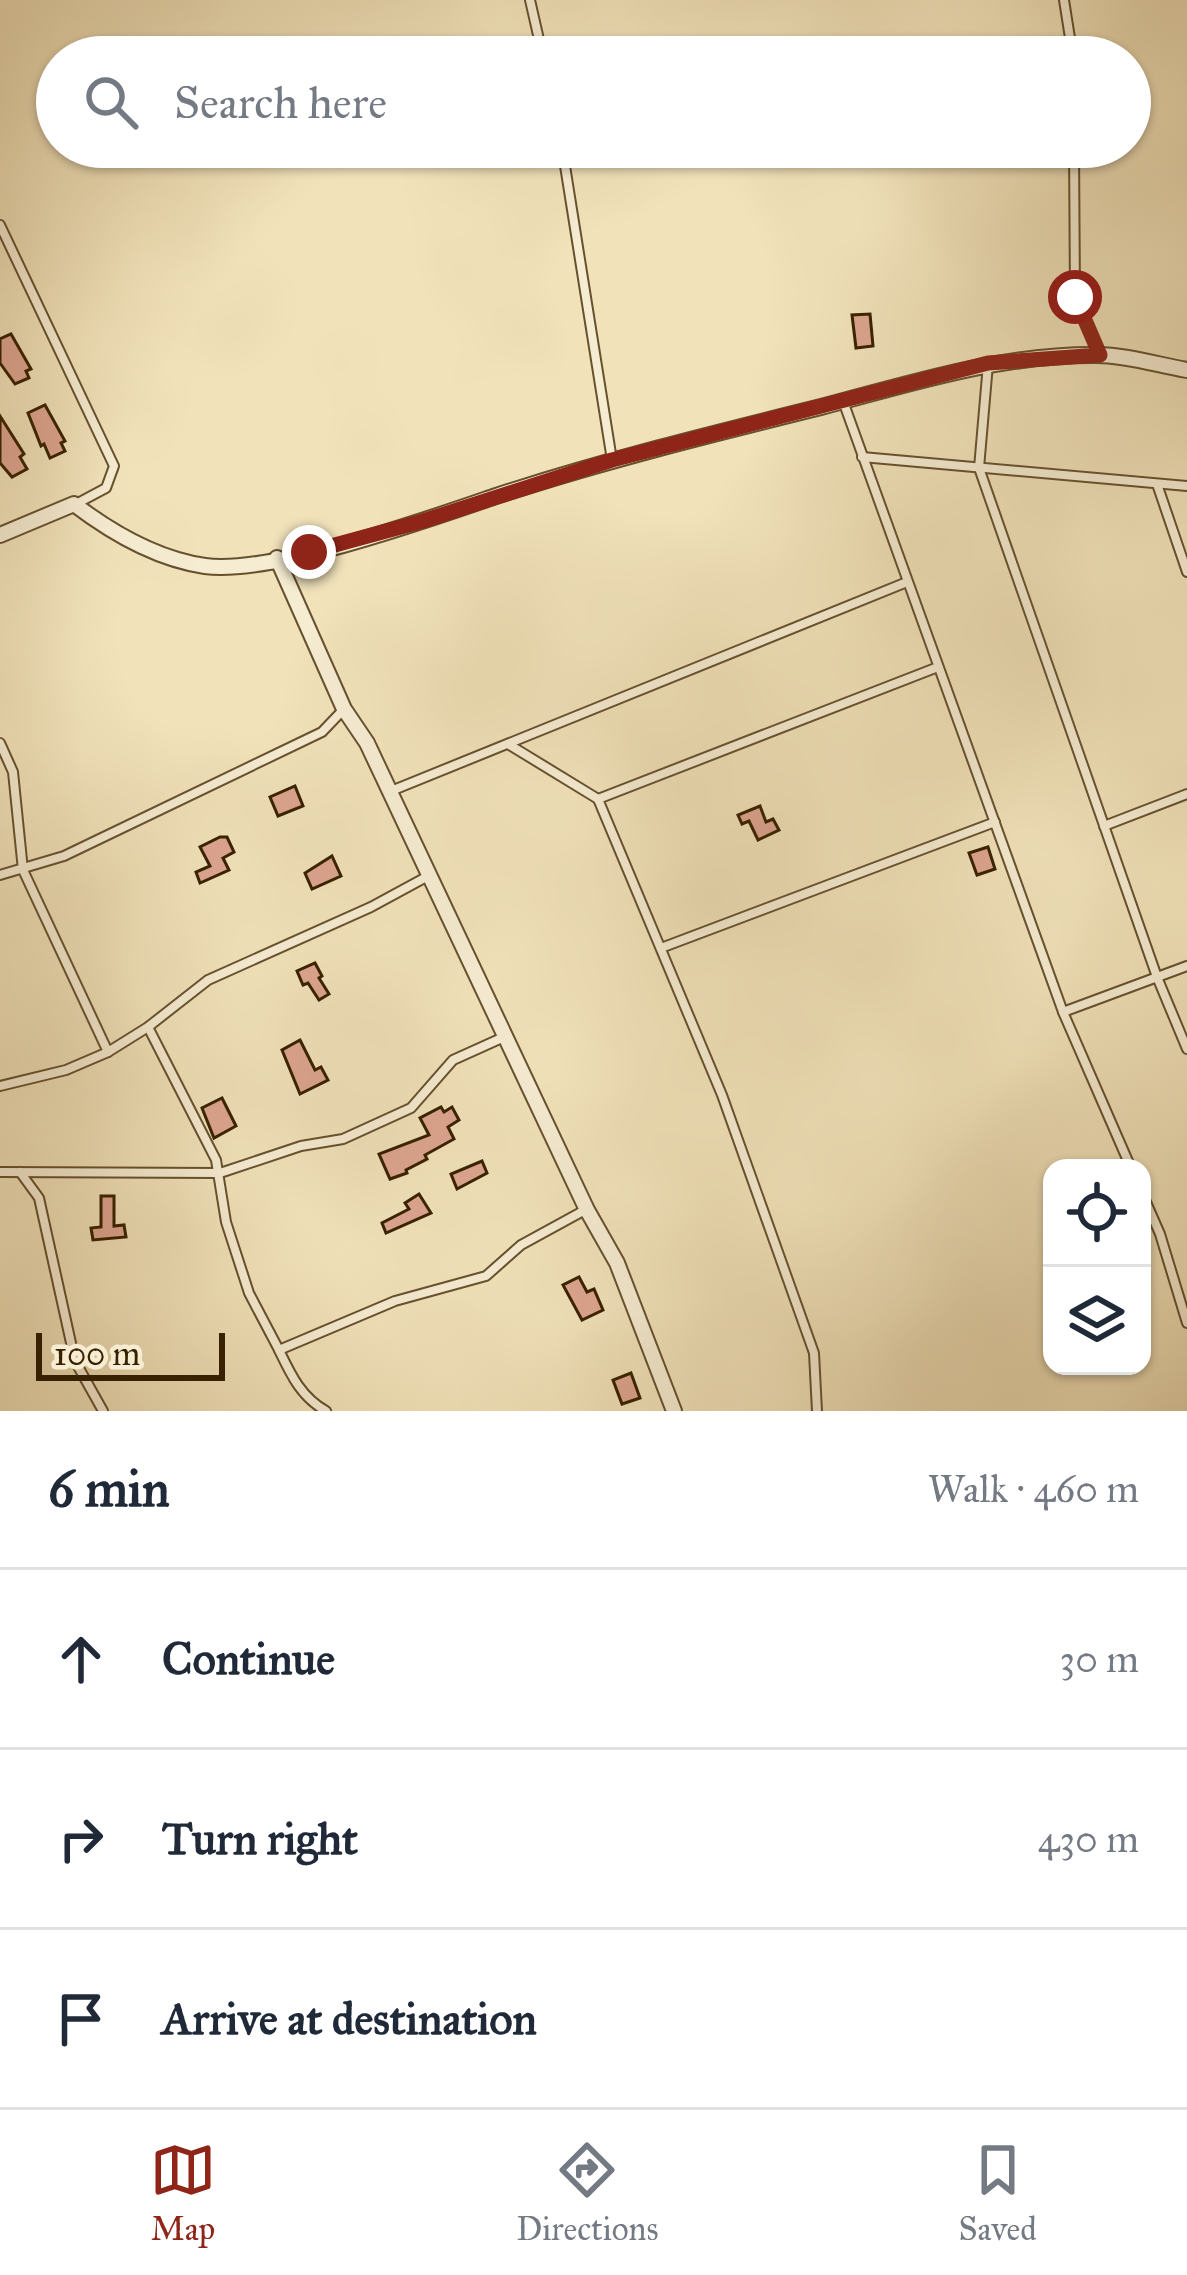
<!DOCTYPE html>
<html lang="en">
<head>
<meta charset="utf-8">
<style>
  :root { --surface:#fff; --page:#f2f2f3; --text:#1f2937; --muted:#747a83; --line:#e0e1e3; --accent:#8f2418 }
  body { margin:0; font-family:"IM FELL Great Primer",serif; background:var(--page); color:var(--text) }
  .controls { position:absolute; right:36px; bottom:36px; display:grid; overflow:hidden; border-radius:24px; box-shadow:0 3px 9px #0004 }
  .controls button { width:108px; height:108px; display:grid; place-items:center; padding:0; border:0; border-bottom:3px solid var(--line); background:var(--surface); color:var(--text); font:60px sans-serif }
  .scale { position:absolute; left:36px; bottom:30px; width:189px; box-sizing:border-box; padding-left:12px; border:6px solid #372100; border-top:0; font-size:33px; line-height:42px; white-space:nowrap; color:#372100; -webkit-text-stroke:9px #f6ecd2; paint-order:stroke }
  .stop { position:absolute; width:36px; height:36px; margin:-27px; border:9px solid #8f2418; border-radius:50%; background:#fff }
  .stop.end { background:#8f2418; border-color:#fff; box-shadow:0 3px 12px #0008 }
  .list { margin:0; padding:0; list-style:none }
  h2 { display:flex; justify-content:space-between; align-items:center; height:156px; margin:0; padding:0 48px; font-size:51px }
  h2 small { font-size:39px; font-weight:400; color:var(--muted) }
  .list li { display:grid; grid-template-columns:78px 1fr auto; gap:36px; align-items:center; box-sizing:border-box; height:180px; padding:0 48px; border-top:3px solid var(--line) }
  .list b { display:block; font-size:45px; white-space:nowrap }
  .list em { font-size:39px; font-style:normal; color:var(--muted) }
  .icon { flex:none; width:66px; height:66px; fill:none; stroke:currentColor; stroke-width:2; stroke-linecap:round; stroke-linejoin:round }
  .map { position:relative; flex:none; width:1187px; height:1411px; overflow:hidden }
  .search { position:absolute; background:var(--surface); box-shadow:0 3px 9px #0004; left:36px; right:36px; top:36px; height:132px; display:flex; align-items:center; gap:30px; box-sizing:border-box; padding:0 42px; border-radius:66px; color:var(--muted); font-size:45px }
  .sheet { height:696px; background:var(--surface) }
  nav { display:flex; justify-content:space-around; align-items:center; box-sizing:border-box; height:168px; border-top:3px solid var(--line); background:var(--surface); font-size:33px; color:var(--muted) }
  nav a { display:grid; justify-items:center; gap:6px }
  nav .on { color:var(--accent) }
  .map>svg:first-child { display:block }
  .building { fill:#dda590; stroke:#372100; stroke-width:3 }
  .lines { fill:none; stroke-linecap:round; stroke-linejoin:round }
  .service-casing { stroke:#66512e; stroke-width:12 }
  .minor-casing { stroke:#66512e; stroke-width:18 }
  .service { stroke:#f6ecd2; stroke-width:8 }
  .minor { stroke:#f6ecd2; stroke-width:14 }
  .route { stroke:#8f2418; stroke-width:15 }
</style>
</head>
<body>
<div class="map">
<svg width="1187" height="1411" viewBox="0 0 1187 1411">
  <rect width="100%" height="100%" fill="#f1e2ba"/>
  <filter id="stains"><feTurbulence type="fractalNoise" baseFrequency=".00167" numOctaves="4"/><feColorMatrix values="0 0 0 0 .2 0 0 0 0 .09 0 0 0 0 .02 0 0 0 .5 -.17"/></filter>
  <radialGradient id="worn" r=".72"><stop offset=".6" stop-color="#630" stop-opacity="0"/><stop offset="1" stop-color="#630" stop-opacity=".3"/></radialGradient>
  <g class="building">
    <polygon points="870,314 873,346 856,348 852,315"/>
    <polygon points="11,334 31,369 26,371 29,378 15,384 0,363 0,339"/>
    <polygon points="45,405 65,441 61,443 65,451 50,458 44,444 41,446 28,413"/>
    <polygon points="0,416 24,454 20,457 27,469 12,477 0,463"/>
    <polygon points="295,786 303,806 278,816 270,797"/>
    <polygon points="760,806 766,822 773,819 779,830 758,840 749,821 742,824 738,815"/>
    <polygon points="220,837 227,837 234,852 223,858 229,870 200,883 196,872 210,866 200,847"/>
    <polygon points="988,847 995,869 977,875 969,853"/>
    <polygon points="332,856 341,876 312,889 305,873"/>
    <polygon points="315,963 322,976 319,978 329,994 319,1000 308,983 303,985 297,971"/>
    <polygon points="300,1040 315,1070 321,1067 328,1080 300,1094 282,1050"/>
    <polygon points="222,1098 236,1126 214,1138 202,1108"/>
    <polygon points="441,1107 444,1112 452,1107 459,1120 448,1127 454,1139 425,1155 427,1159 406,1170 407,1173 390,1179 379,1154 429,1135 420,1118"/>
    <polygon points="482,1161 487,1173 457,1189 451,1174"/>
    <polygon points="419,1194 431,1213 386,1233 382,1223 409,1209 405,1203"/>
    <polygon points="101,1196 114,1196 114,1226 124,1225 126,1237 93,1240 91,1228 101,1227"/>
    <polygon points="579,1277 587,1292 594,1289 603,1310 582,1320 563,1285"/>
    <polygon points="631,1373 640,1398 622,1404 613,1380"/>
  </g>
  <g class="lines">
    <defs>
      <g id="service">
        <polyline points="530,0 543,57"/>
        <polyline points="1064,0 1073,57"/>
        <polyline points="562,147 612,460"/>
        <polyline points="1074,147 1075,297 1100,355"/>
        <polyline points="0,225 114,466 106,488 76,504"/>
        <polyline points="988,364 979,468 1157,977 1187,1049"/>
        <polyline points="843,401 1063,1012 1131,1168"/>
        <polyline points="862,457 1187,486"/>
        <polyline points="1157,484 1187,572"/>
        <polyline points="0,743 13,772 23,870 108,1052"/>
        <polyline points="508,744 598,799 722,1095 814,1353 817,1411"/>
        <polyline points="391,791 907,582"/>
        <polyline points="598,799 938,667"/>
        <polyline points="1104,826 1187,794"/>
        <polyline points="0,875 64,856 322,732 343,710"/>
        <polyline points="661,948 995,822"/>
        <polyline points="1063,1012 1187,966"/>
        <polyline points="148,1027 216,1160 226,1222 249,1293 279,1350 395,1301 486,1276 521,1245 585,1210"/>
        <polyline points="0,1086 66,1070 108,1052 148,1027 208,980 371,907 430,875"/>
        <polyline points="0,1172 220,1173 301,1146 343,1139 411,1108 453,1060 504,1037"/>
        <polyline points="20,1172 39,1198 75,1361 103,1411"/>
        <polyline points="1142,1193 1160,1234 1187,1323"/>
        <path d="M279,1350C291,1375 301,1397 326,1411"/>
      </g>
      <g id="minor">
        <path d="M0,535L74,504C112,533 157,559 205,566C271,575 429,519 496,496C603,461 712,434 821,407C912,383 1002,354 1097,355C1126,355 1158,365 1187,370"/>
        <polyline points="277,558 344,709 367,743 587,1210 617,1263 674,1411"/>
      </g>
    </defs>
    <use href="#service" class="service-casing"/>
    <use href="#minor" class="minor-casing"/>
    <use href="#service" class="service"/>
    <use href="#minor" class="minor"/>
  </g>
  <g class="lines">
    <polyline class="route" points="309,552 423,521 612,460 988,363 1100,355 1075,297"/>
  </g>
  <rect width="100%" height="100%" filter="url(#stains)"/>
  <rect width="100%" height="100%" fill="url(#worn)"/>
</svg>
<div class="controls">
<button><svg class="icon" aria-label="locate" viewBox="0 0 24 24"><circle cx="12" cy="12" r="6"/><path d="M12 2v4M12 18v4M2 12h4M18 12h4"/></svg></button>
<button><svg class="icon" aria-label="layers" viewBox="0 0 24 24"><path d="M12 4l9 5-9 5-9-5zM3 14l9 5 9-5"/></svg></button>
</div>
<div class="scale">100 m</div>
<div class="stop" style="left:1075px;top:297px"></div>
<div class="stop end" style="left:309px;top:552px"></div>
<div class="search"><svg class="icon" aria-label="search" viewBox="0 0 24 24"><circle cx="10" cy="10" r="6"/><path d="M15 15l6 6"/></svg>Search here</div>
</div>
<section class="sheet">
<h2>6 min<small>Walk · 460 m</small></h2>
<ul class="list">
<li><svg class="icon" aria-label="ahead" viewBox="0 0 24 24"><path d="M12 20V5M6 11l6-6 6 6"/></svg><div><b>Continue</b></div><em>30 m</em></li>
<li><svg class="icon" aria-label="right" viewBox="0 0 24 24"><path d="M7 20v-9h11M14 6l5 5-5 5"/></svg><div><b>Turn right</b></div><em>430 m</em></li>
<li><svg class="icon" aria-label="arrive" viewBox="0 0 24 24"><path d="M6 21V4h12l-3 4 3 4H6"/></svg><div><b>Arrive at destination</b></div></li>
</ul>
</section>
<nav>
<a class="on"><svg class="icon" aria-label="map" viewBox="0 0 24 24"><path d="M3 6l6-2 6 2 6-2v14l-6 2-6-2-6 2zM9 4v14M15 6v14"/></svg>Map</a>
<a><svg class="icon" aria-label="directions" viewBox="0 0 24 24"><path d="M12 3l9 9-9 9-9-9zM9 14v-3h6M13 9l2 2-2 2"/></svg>Directions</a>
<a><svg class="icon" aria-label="saved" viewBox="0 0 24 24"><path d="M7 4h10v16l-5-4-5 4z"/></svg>Saved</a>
</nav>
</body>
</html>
